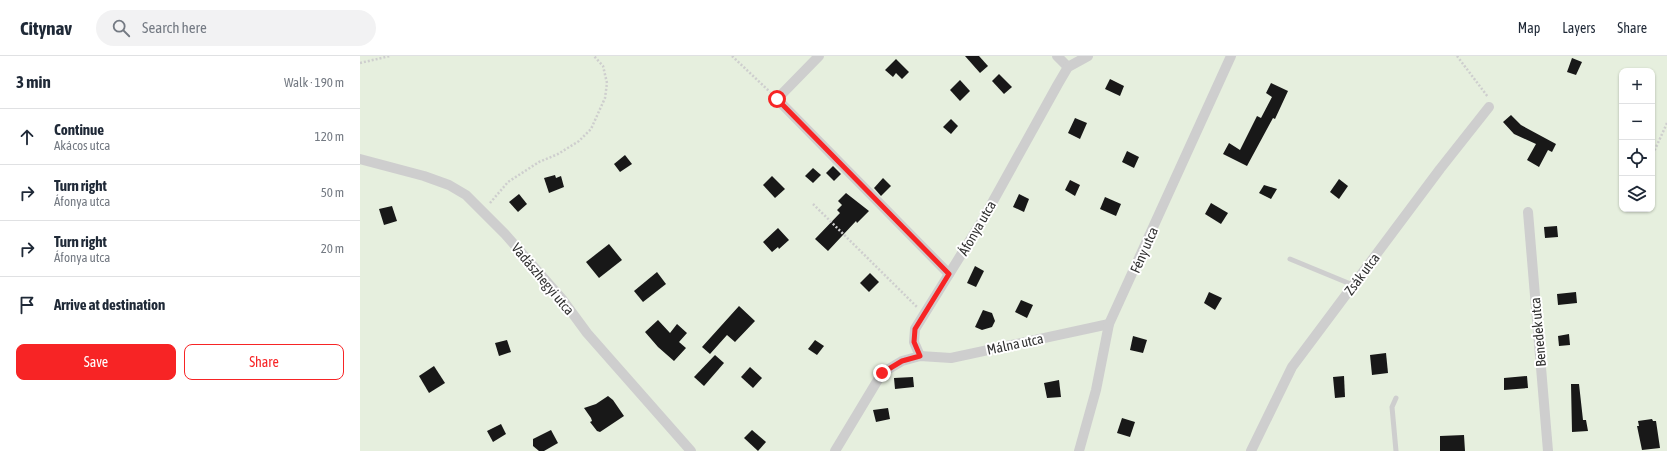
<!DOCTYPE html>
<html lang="en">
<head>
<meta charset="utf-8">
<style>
  :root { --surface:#fff; --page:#f2f2f3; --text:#1f2937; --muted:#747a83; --line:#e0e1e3; --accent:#f72425 }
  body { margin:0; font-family:"Asap Condensed",sans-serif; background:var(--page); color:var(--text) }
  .controls { position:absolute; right:12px; top:12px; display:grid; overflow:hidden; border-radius:8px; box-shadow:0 1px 3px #0004 }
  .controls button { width:36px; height:36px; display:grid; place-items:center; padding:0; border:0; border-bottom:1px solid var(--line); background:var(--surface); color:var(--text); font:20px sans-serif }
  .stop { position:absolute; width:12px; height:12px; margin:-9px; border:3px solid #f72425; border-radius:50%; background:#fff }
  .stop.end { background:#f72425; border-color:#fff; box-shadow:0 1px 4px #0008 }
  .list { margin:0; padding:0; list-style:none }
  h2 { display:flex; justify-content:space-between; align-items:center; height:52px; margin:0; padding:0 16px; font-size:17px }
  h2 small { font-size:13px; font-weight:400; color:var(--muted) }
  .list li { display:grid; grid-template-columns:26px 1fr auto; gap:12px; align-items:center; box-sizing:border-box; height:56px; padding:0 16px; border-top:1px solid var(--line) }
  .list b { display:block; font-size:15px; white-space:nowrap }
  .list p { margin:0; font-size:13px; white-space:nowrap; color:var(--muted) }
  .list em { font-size:13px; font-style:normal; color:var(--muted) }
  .actions { display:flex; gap:8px; padding:12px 16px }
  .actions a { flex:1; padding:9px 0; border:1px solid var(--accent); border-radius:8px; text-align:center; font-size:14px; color:var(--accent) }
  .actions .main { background:var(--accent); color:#fff }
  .icon { flex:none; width:22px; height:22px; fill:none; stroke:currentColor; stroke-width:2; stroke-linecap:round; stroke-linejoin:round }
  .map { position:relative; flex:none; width:1307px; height:395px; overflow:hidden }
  header { display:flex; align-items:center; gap:24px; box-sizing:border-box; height:56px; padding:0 20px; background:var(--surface); border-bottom:1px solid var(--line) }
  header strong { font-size:19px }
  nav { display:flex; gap:22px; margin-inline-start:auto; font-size:14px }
  .search { width:280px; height:36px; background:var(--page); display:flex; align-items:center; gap:10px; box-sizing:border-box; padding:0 14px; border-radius:22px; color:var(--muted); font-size:15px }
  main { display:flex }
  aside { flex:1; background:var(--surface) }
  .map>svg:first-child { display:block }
  .green { fill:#e6efde; fill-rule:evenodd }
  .building { fill:#181818 }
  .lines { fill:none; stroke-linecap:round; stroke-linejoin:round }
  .path { stroke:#cecece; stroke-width:2.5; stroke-dasharray:2 2; stroke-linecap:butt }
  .lane { stroke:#cecece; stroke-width:5 }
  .street { stroke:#cecece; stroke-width:10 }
  .route { stroke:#f72425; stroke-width:5 }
  .labels { text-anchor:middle; stroke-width:4; stroke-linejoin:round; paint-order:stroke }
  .street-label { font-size:14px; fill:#313131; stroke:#fff }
</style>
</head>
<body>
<header>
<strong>Citynav</strong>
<div class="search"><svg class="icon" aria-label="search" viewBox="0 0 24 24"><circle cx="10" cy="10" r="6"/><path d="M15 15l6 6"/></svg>Search here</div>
<nav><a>Map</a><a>Layers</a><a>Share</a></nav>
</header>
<main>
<aside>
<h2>3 min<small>Walk · 190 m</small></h2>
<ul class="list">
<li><svg class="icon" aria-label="ahead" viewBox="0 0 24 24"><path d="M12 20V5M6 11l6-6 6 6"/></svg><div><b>Continue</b><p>Akácos utca</p></div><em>120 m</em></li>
<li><svg class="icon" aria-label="right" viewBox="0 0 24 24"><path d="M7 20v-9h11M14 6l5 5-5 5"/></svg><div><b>Turn right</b><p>Áfonya utca</p></div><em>50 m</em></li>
<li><svg class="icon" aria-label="right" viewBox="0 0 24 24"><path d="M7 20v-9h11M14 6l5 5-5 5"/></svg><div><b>Turn right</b><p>Áfonya utca</p></div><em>20 m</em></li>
<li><svg class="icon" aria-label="arrive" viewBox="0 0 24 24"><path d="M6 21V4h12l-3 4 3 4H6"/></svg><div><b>Arrive at destination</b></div></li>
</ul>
<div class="actions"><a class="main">Save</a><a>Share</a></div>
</aside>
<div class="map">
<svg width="1307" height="395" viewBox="0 0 1307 395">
  <rect width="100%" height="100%" fill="#fff"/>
  <path class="green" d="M0,0H1307V395H0ZM1262,15H1292V153H1262Z"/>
  <g class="building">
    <polygon points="605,0 619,0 628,10 620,17"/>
    <polygon points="1212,2 1222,6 1216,19 1207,16"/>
    <polygon points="536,3 549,16 542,23 536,17 533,21 525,14"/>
    <polygon points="639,18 652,31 644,38 632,25"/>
    <polygon points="750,23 764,30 760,40 745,33"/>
    <polygon points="600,24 610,35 600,45 590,34"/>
    <polygon points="911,27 928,35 915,63 913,62 887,110 863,98 869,87 880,94 897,60 901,62 912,41 906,37"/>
    <polygon points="1151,59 1161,69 1196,88 1192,96 1188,94 1179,111 1167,104 1176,88 1154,78 1143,66"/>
    <polygon points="715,62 727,67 720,83 708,77"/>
    <polygon points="591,63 598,70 591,78 583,71"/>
    <polygon points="767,95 779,101 774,112 762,106"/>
    <polygon points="265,99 272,108 260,116 254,108"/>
    <polygon points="473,110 481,118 474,125 466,117"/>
    <polygon points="453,112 461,119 453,127 445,120"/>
    <polygon points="195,119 196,122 201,120 204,131 189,137 184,122"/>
    <polygon points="412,120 425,133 415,142 403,129"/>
    <polygon points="523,122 531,130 521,140 514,132"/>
    <polygon points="979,123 988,130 979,143 970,136"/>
    <polygon points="710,124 720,129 715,140 705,134"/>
    <polygon points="904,129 917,133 911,143 899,137"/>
    <polygon points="486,137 509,155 497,167 496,165 468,195 455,183 480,157 477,154 482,149 478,145"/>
    <polygon points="159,138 167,148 158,156 149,146"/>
    <polygon points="659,138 669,143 664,156 653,151"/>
    <polygon points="745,141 761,148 756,160 740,153"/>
    <polygon points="851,147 868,157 861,168 845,158"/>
    <polygon points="32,150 37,165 24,169 19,153"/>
    <polygon points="1197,170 1198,181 1185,182 1184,171"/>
    <polygon points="418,172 429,184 419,193 418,191 412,196 403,186"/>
    <polygon points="249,188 262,204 239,222 226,206"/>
    <polygon points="615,210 624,215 616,231 607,227"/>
    <polygon points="297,216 306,228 283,246 274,235"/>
    <polygon points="510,217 519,226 509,236 500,227"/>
    <polygon points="849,236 862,242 855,254 844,247"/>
    <polygon points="1216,236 1217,247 1198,249 1197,238"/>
    <polygon points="661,244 673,249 667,262 655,256"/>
    <polygon points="379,250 395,265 375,286 367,279 350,298 342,291"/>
    <polygon points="623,254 632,257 635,265 632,271 622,274 615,271"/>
    <polygon points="298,264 310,277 317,268 327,277 319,286 326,292 314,305 298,291 285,276"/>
    <polygon points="1209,278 1210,289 1199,290 1198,280"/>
    <polygon points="773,280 787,284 783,297 770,294"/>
    <polygon points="147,284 151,296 139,300 135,287"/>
    <polygon points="455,284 464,290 457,299 448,293"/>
    <polygon points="1026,297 1028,317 1012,319 1010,299"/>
    <polygon points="355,299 364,307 344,330 334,321"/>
    <polygon points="74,310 85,327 69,337 59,320"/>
    <polygon points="390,311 402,322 393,332 381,321"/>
    <polygon points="984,320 985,341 975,342 973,321"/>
    <polygon points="1167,320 1168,332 1144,334 1144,322"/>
    <polygon points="553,321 554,331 535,333 534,322"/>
    <polygon points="699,324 701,341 687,342 684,327"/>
    <polygon points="1211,328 1219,328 1223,364 1226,364 1228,375 1212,376"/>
    <polygon points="248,340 253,344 264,360 240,376 237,375 230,366 232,365 231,362 224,352 236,348"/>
    <polygon points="528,352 530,363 516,366 513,354"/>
    <polygon points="762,362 775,366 770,381 757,377"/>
    <polygon points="1292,363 1293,365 1296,365 1300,392 1282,394 1277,370 1279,370 1278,365"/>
    <polygon points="141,368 146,378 133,386 127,375"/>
    <polygon points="191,374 198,387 184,395 179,395 173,390 173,383"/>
    <polygon points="392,374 406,386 398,395 384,382"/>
    <polygon points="1104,379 1105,395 1080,395 1080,380"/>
  </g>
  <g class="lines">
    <g class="path">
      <polyline points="372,0 410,36"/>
      <polyline points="1097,0 1128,41"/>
      <polyline points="0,7 30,0"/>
      <polyline points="1293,98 1307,67"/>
      <polyline points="130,147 148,126 179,106 198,98 219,85 231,73 245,42 247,27 243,10 234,0"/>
      <polyline points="453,148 557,251"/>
    </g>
    <g class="lane">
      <polyline points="930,203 993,229"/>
      <polyline points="1036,342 1032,351 1036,395"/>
    </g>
    <g class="street">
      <polyline points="459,0 417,43 589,218"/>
      <polyline points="697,0 708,11"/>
      <polyline points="0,103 64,120 89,129 106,139 145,178 202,243 227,277 331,395"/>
      <polyline points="1168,156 1188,395"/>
      <polyline points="560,300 554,286 555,273 622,165 698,28 708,11 728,0"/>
      <polyline points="475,395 522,317 542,305 560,300 591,302 749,268"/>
      <polyline points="719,395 736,334 749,268 871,0"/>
      <polyline points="891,395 932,311 1080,113 1129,51"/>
    </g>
  </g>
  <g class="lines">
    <polyline class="route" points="417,43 589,218 555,273 554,286 560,300 542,305 522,317"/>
  </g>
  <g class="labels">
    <g class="street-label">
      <text transform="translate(617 172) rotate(-60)" y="5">Áfonya utca</text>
      <text transform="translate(784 194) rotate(-66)" y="5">Fény utca</text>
      <text transform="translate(1002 218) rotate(-53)" y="5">Zsák utca</text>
      <text transform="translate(183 223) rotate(50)" y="5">Vadászhegyi utca</text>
      <text transform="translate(1178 276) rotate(-95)" y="5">Benedek utca</text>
      <text transform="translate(655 288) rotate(-12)" y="5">Málna utca</text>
    </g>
  </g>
</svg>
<div class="controls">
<button>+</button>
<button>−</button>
<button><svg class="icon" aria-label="locate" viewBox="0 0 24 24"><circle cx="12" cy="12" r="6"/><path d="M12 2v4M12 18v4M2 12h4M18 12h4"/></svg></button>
<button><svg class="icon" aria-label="layers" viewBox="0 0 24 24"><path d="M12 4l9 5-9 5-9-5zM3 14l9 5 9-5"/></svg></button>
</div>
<div class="stop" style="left:417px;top:43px"></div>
<div class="stop end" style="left:522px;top:317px"></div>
</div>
</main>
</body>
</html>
